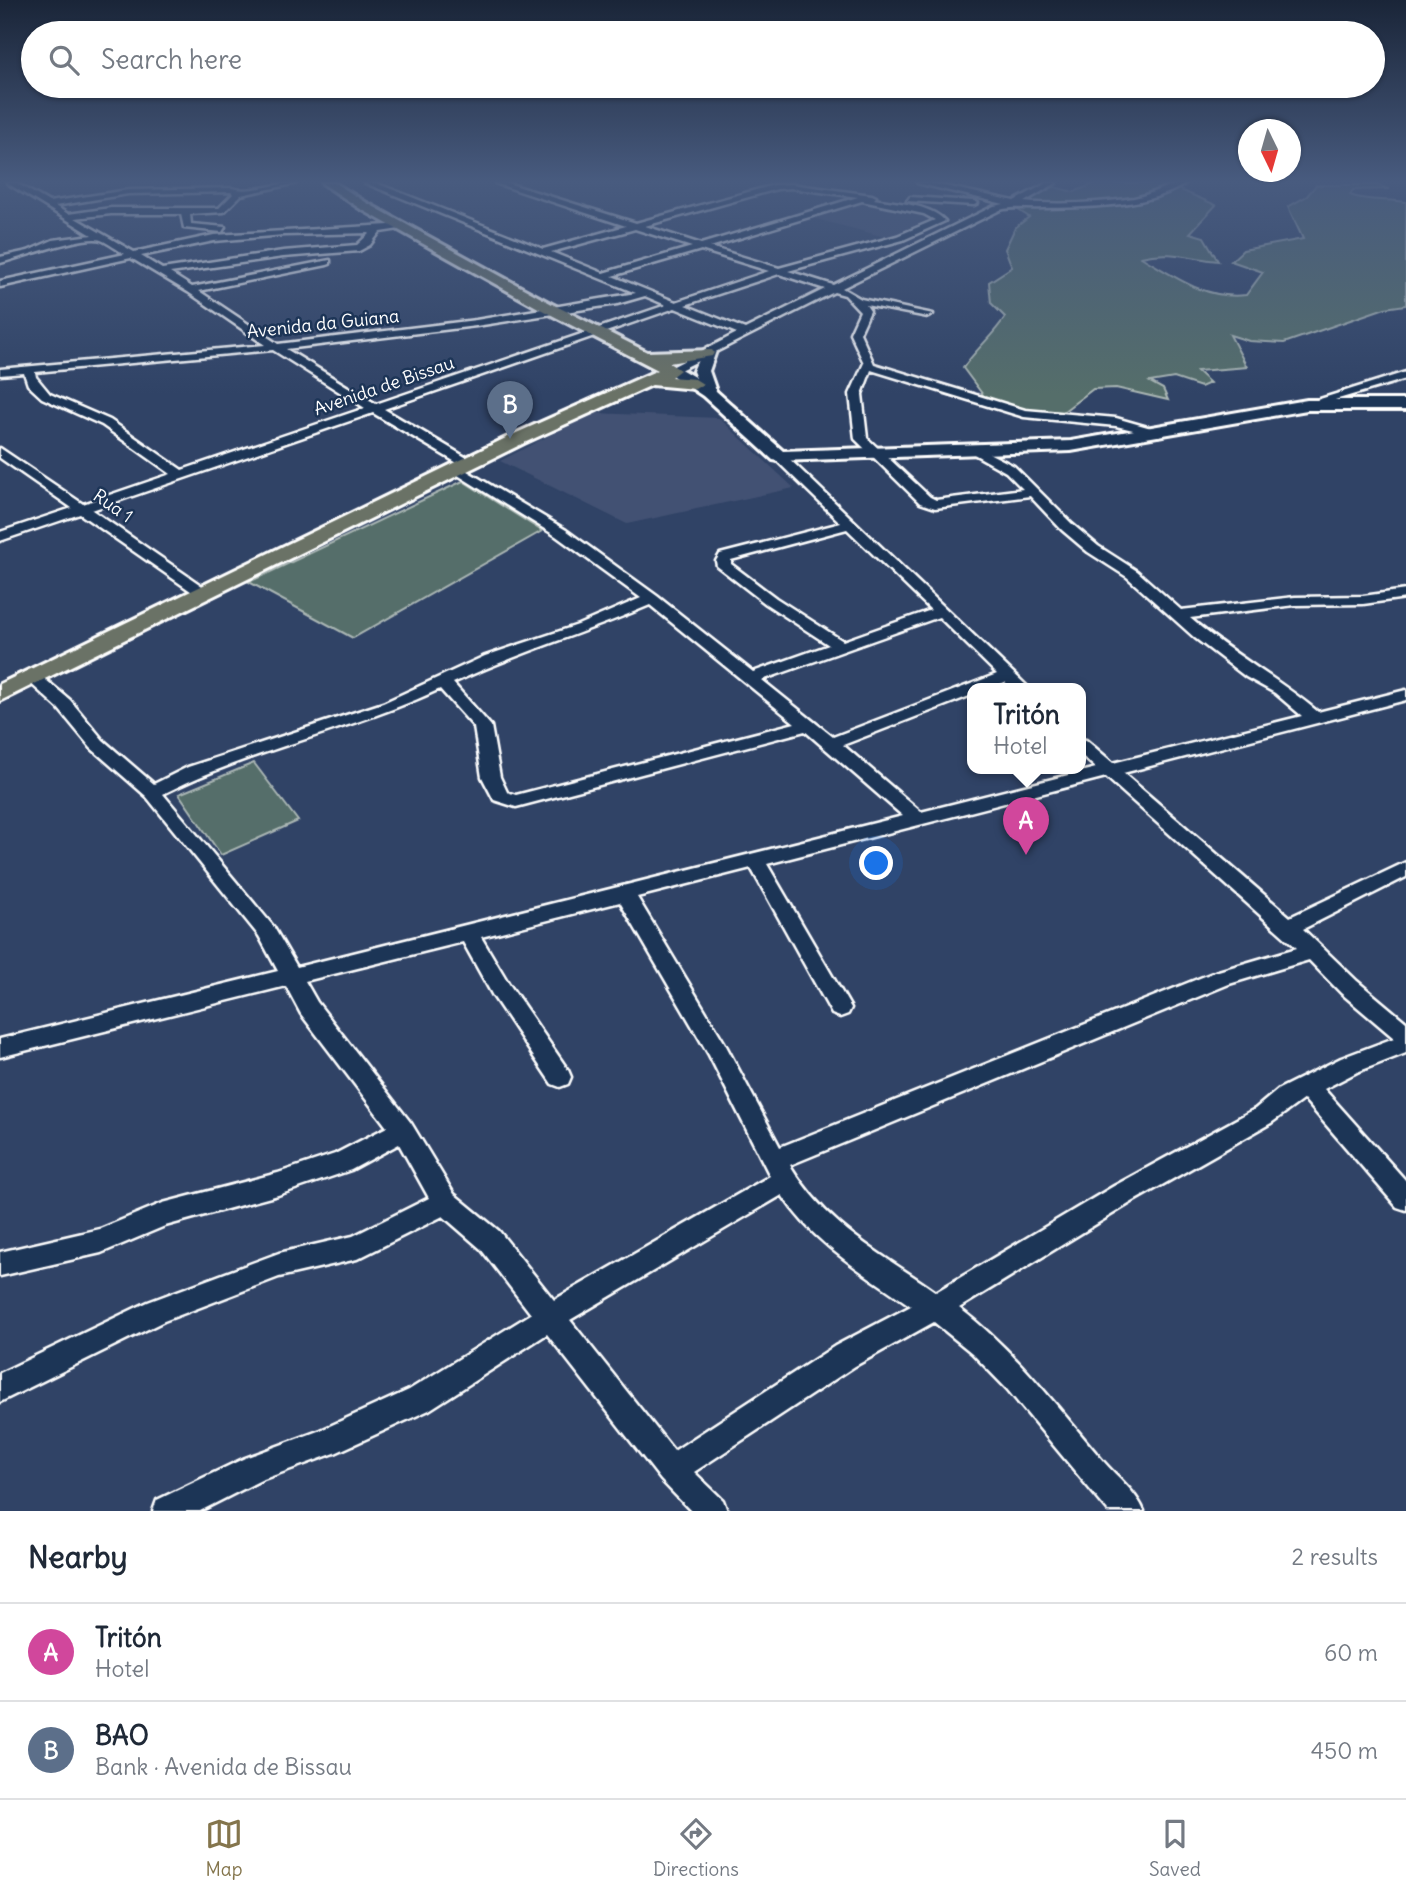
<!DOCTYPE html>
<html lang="en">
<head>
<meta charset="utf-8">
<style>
  :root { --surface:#fff; --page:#f6f6f7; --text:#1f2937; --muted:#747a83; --line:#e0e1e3; --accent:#84754c }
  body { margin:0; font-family:Delius,sans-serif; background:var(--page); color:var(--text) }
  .compass { position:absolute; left:1238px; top:119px; width:63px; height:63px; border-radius:50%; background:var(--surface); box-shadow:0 2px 5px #0004; rotate:175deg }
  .you { position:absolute; left:877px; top:864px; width:24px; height:24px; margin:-18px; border:5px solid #fff; border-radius:50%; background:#1a73e8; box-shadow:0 0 0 10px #1a73e833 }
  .badge { display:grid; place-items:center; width:46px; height:46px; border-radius:50%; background:var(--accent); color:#fff; font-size:23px; font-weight:700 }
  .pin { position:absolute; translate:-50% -58px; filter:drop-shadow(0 2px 4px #0008) }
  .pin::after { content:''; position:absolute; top:37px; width:24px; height:21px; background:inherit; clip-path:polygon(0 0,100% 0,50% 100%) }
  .popup { position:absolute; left:967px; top:683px; width:119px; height:91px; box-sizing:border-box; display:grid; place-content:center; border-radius:14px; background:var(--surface); filter:drop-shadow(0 2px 5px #0005); font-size:23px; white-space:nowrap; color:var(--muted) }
  .popup b { font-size:26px; color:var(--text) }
  .popup::after { content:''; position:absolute; left:50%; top:100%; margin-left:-14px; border:14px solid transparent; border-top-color:var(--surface) }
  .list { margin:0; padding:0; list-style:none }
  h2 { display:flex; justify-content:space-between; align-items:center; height:91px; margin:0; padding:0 28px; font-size:30px }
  h2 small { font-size:23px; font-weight:400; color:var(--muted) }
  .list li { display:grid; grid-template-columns:46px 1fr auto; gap:21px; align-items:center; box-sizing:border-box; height:98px; padding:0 28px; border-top:2px solid var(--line) }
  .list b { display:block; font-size:26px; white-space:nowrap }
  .list p { margin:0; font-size:23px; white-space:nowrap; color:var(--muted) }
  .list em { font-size:23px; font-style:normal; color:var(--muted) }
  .icon { flex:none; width:38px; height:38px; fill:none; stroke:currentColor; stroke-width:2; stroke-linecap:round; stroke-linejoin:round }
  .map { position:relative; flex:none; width:1406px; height:1511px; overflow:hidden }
  .search { position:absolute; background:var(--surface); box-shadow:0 2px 5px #0004; left:21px; right:21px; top:21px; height:77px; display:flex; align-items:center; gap:18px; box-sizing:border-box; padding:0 24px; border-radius:38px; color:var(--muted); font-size:26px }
  .sheet { height:287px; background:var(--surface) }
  nav { display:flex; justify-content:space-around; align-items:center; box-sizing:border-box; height:98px; border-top:2px solid var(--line); background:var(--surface); font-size:19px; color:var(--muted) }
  nav a { display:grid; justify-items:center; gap:4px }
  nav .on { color:var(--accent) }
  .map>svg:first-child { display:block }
  .built { fill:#425173 }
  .green { fill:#556e6a; stroke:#aab6b4; stroke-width:2 }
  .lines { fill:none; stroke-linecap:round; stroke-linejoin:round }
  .street-casing { stroke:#fff; stroke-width:5 }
  .secondary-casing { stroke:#fff; stroke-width:6 }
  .primary-casing { stroke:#fff; stroke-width:6 }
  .street { fill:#1d3557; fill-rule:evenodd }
  .secondary { fill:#1d3557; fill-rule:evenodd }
  .primary { fill:#6a7266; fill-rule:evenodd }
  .labels { text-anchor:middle; stroke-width:5; stroke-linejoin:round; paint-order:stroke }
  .far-street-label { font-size:18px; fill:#fff; stroke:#1d3557 }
</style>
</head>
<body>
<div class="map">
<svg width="1406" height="1511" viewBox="0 0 1406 1511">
  <rect width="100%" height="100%" fill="#304366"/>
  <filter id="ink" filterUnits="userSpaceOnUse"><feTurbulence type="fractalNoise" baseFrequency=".0143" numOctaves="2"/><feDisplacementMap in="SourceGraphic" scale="14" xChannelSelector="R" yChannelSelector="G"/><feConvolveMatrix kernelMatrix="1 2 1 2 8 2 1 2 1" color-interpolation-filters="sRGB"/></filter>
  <g filter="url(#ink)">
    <g class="built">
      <polygon points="866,202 926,215 937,219 893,239 812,218"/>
      <polygon points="593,413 719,418 794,488 627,524 500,461"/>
    </g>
    <g class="green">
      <path d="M1096,183H1164L1216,205L1190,233L1204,237L1218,261C1191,258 1168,250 1141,257C1175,277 1205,300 1246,295L1263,272L1231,261L1243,250L1303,239L1288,207L1307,196L1316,185H1377L1389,189L1353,190L1350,195C1368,202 1387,199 1406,202V305L1385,308L1284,343L1249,341L1230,335L1247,367L1197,371L1210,383L1201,387L1174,378L1150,382L1163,389L1168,400L1116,388L1093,389L1055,418L986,399L963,368C976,349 993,336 1005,317L991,303L989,282L1012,267L1005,249L1015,228L1029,217L1012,206L1054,187L1074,192Z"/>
      <polygon points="463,481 542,531 353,638 249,582"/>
      <polygon points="254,763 298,821 221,855 179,794"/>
    </g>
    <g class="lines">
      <defs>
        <g id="street">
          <path d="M7,183H16L49,202L128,190L232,188C250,194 277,182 297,183L241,195L224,212L190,214L191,224L225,227L222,232L184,228L181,214H111L75,218L134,252L214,235L406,224V228L380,232L370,245L359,251L283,257L170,273L192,287L330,260V264L327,265L199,291L278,344L476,320L636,293L365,183H376L543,249L626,226L495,183H507L636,223L774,185L791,184L872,195L876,197L874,199C896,203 930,204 945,221L903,240L788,271L833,285L994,206L1004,204L917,183H931L1014,201L1047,183H1056L1024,202C1059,205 1099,203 1134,198C1152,195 1167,183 1186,183C1151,208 1085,207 1043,208C1028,209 1015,206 1000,210L842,288L861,299L933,314L928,317L866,305L870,311L860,333L874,364L1025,410L1116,418L1165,432L1159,436L1116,426L1024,417L871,370L862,394L867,438L930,497L936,500L1023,489L1006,472L965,449L971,445L975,446L1014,466L1072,524L1098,546L1137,571L1181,610L1295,597L1363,596L1406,590V598L1363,604L1295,605L1190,618C1230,653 1277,678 1318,712L1406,690V700L1123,773L1290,917L1406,862V877L1303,929L1357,981L1406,1022V1053L1357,1072L1324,1089L1406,1181V1210L1397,1207L1304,1099L1271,1123L1132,1202L959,1308C1016,1351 1057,1407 1103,1461C1117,1477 1136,1492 1144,1511H1108L1007,1389L972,1353L934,1322L855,1366L694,1472L723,1500L727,1511H691L661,1480L547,1334L429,1410L335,1453L261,1480L200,1511H153L157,1500L245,1458L321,1430L409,1390L531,1314L481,1249L443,1216L357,1259L279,1277L164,1321L0,1402V1373L148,1302L279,1253L353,1236L429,1198L399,1144L351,1170L278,1195L165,1226L101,1253L0,1276V1252L100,1229L163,1203L278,1173L335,1154L387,1127L301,1014L286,986L0,1057V1039L278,971L259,936L146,796L91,748L58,708L28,681L26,678L28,675H40L70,700L103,740L154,784L188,767L383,703L485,656L578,625L641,598L556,536L453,472L451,469L457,465L566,530L657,596L753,672L829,645L766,604L717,566L716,561L720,554L841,523L775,459V453H783L1030,689H1012L1005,682L987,689H972V695L843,745L921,812L1096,768L1080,754V739L1086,740L1113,763L1302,716L1275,693L1246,677L1195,638L1127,577L1088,552L1062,530L1030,496L935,508L920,503L855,439L850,394L864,363L850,333L860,311L845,295L834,292L676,372L666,370L737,333L675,308L384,409L472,461V467H464L373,413L92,510L208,590L210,593L208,596H198L80,514L0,541V532L72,508L0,458V448L83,504L171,474L102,425L42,398L28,385L24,373L0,375V369L265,345L188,292L131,258L0,287V281L125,254C117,250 109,243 101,240C85,234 21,258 0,263V257L28,251L53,240L92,235ZM791,188L858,197L701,244L645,226L777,189ZM231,192L233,194L219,208H111L68,214L55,206L128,194ZM862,201L924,214L935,220L897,236L779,268L710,247ZM635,229L692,247L603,273L551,252ZM370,233L357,245L283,251L162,269L141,256L214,241L284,235ZM701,250L769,271L676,302L612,276ZM779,274L825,289L745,329L685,305ZM645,296L666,305L376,404L286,349L476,326L617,304ZM273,350L365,408L182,470L110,420L50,394L36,377L35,372ZM847,529L931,610L843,641L776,598L731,564V560ZM650,605L795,723L516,795L507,792L500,777L491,726L453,683C517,653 585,633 650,605ZM939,617L997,674L833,737L762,680ZM440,689L474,727L482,777L494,800L516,807L805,731L903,816L297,967L273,926L163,794C252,749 351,731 440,689ZM1106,777L1297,948L1215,972L780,1147L724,1042L637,897L751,868L832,1014L840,1017L848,1014L851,1008L767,864ZM620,902L709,1055L770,1176L554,1300L499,1231L454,1194L411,1123L317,1002L305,981L463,942L493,996L552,1084L560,1087L568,1084L571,1077L568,1070L509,984L481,937ZM1309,960L1341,993L1394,1038L1341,1058L1279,1089L1255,1109L1114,1186L936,1292C878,1251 828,1228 790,1165L1229,984ZM782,1195C816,1246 862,1271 911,1306L835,1346L674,1451L570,1320Z"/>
          <polygon points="910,197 974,201 978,203 974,205 907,201"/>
          <polygon points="1406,372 1406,379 1311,407 1301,405"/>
        </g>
        <polygon id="secondary" points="709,347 716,351 709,371 716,391 783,451 1071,441 1307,400 1406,400 1406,410 1307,410 1071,451 779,461 773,460 703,396 664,370 667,367 677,367 696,378 693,371 702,351"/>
        <polygon id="primary" points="322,183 335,183 367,203 552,304 647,352 712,350 714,353 712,356 669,363 680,370 671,377 695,379 703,384 695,389 652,385 524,443 0,701 0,684 512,435 658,370 542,310 359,208"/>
      </defs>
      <use href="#street" class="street-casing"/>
      <use href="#secondary" class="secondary-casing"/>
      <use href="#primary" class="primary-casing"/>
      <use href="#street" class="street"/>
      <use href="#secondary" class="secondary"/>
      <use href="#primary" class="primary"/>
    </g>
  </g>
  <linearGradient id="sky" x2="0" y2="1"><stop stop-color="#1a2538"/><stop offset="0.46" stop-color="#485b7f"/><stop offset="1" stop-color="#485b7f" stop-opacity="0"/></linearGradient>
  <rect width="1406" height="394" fill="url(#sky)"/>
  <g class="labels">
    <g class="far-street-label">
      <text transform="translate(323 324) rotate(-6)" y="6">Avenida da Guiana</text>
      <text transform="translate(384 386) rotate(-19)" y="6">Avenida de Bissau</text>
      <text transform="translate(113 506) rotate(35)" y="6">Rua 1</text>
    </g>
  </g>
</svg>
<svg class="compass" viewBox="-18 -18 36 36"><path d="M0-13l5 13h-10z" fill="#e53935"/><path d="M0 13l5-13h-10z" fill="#747a83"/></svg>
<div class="you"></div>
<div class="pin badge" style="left:1026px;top:855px;background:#d1479c">A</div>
<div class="popup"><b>Tritón</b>Hotel</div>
<div class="pin badge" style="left:510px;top:439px;background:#5c6f8a">B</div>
<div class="search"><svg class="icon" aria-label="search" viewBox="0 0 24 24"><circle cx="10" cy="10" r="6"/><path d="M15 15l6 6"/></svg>Search here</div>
</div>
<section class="sheet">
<h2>Nearby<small>2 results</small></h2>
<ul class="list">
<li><span class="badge" style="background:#d1479c">A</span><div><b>Tritón</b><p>Hotel</p></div><em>60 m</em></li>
<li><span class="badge" style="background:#5c6f8a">B</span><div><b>BAO</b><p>Bank · Avenida de Bissau</p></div><em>450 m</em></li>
</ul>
</section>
<nav>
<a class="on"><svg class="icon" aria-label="map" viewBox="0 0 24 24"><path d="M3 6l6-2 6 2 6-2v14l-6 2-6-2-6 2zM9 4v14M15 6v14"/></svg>Map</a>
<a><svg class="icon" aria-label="directions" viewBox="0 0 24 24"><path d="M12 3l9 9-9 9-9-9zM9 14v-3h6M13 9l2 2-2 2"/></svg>Directions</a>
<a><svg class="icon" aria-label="saved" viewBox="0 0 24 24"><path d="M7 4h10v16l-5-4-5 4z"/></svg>Saved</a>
</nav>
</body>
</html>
